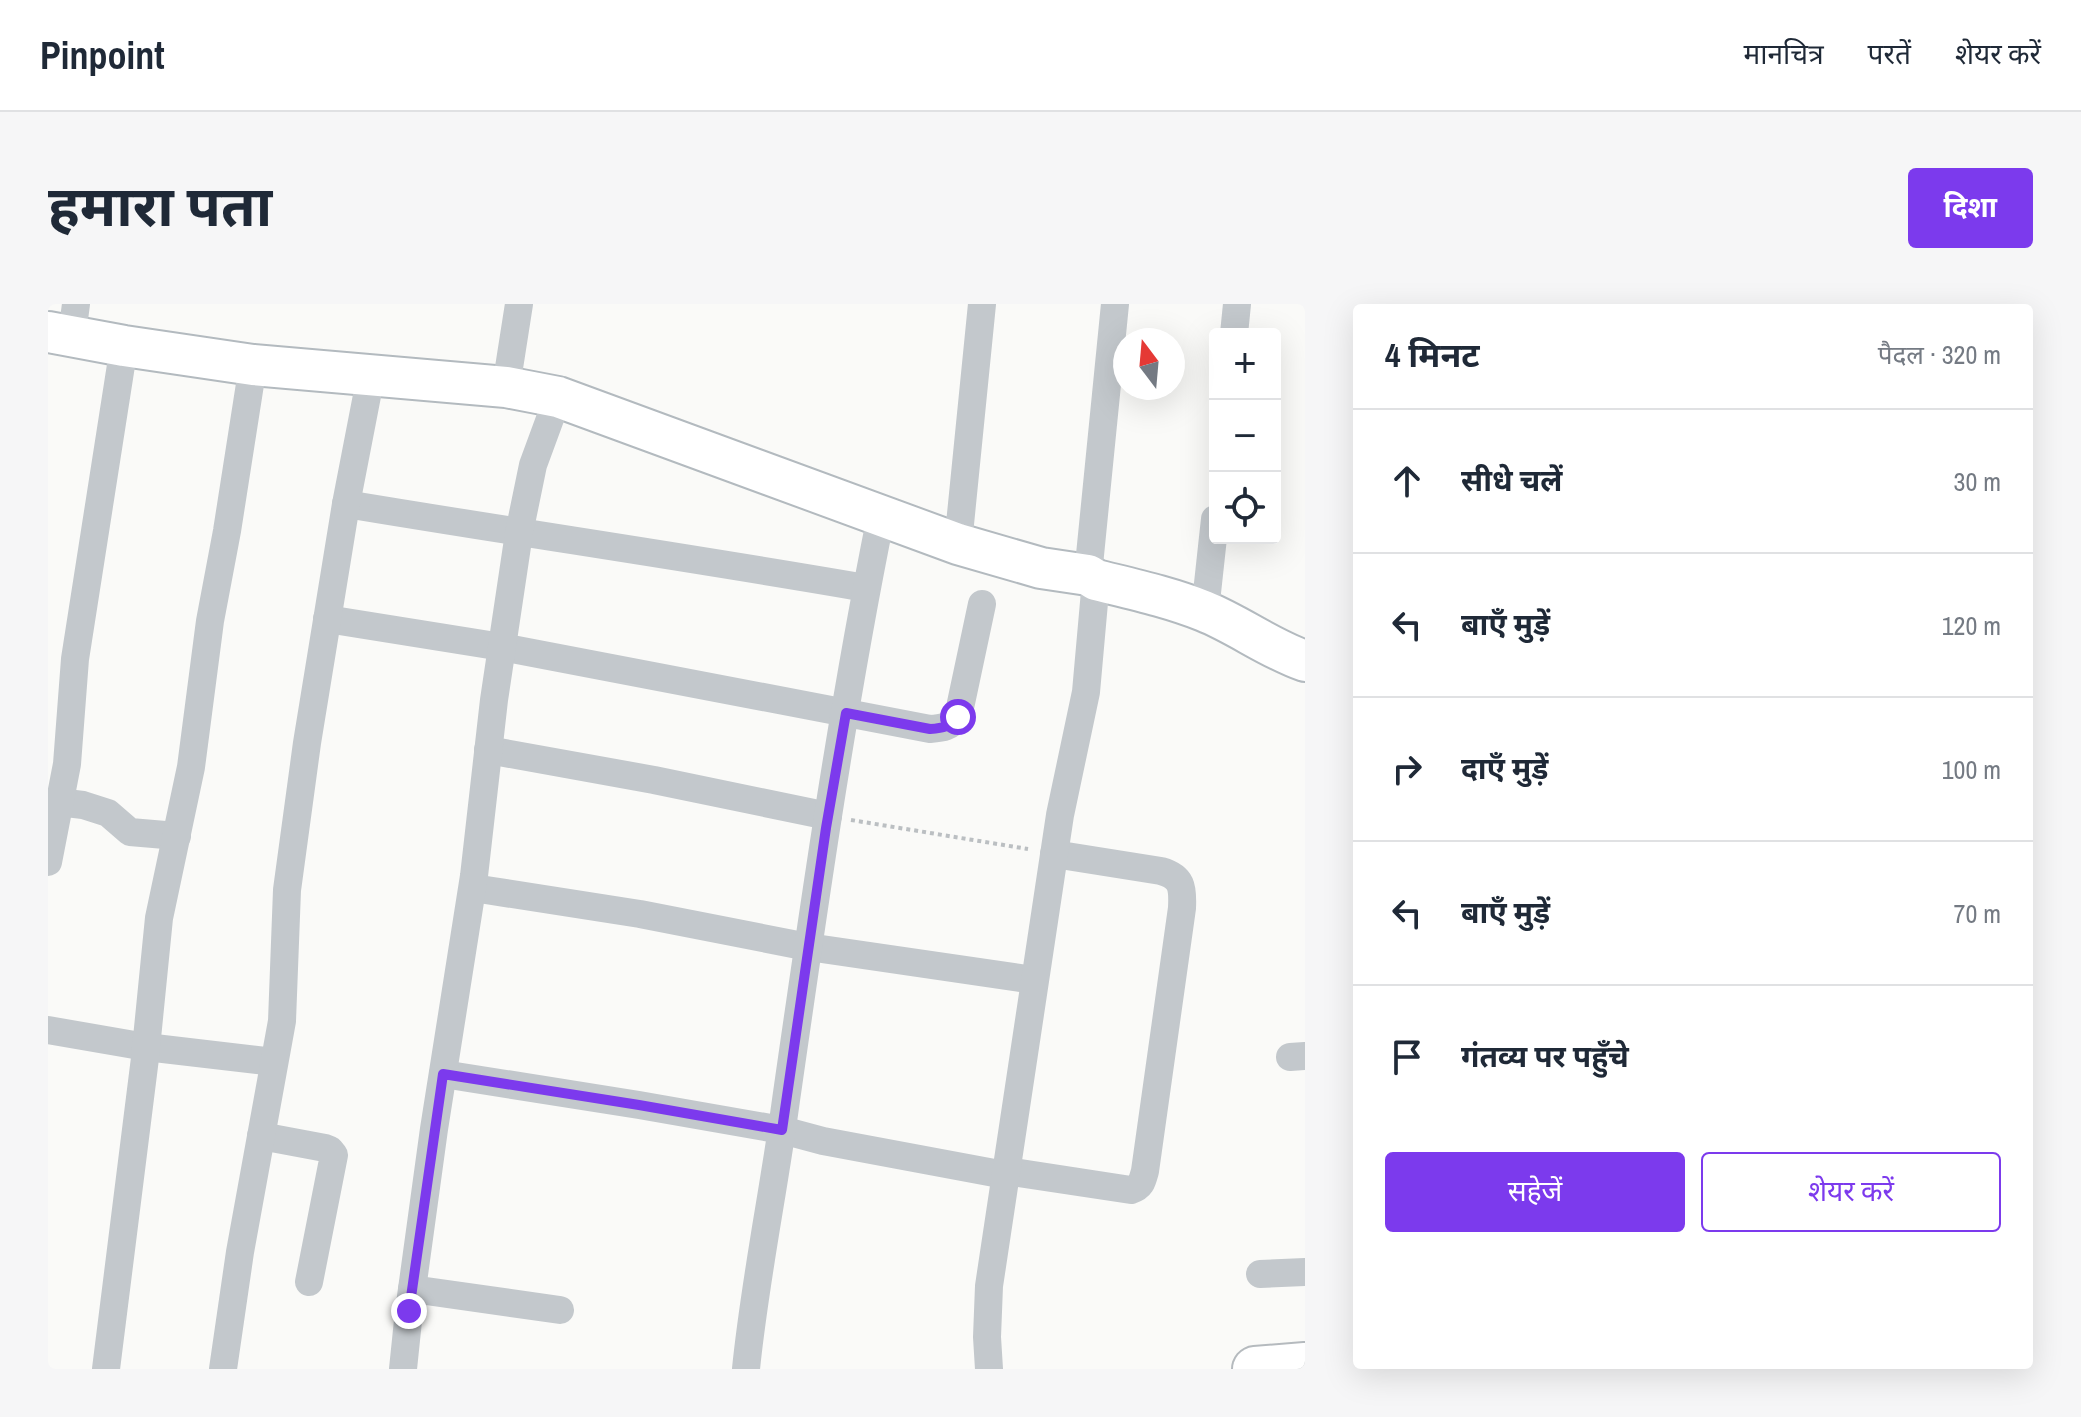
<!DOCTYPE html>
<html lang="hi">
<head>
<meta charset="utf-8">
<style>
  :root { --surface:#fff; --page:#f6f6f7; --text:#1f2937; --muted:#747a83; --line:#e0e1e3; --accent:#7c3aed }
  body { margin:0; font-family:"Archivo Narrow","Noto Sans Devanagari",sans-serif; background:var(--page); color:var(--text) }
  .controls { position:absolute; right:24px; top:24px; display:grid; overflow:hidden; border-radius:8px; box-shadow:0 8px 32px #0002 }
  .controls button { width:72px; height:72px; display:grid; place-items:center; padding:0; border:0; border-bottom:2px solid var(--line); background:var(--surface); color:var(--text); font:40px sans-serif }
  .compass { position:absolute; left:1065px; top:24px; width:72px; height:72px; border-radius:50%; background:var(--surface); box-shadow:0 8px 32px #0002; rotate:344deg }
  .stop { position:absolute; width:24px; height:24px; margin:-18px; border:6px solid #7c3aed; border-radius:50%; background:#fff }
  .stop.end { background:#7c3aed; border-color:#fff; box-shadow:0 2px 8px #0008 }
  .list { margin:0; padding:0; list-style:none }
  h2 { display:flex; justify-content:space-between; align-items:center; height:104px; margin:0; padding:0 32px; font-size:34px }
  h2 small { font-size:26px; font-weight:400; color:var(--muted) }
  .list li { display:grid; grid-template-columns:52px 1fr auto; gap:24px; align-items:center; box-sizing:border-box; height:144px; padding:0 32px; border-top:2px solid var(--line) }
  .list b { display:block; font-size:30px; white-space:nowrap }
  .list em { font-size:26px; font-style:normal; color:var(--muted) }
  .actions { display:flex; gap:16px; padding:24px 32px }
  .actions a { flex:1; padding:18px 0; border:2px solid var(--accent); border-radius:8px; text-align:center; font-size:28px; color:var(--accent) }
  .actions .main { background:var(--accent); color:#fff }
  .icon { flex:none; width:44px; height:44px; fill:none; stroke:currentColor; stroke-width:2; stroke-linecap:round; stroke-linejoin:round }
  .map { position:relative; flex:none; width:1257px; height:1065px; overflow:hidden; border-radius:8px }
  header { display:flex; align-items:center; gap:48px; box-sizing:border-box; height:112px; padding:0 40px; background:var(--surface); border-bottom:2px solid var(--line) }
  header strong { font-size:38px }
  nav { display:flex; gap:44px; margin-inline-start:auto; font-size:28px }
  .intro { display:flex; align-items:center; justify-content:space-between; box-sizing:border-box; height:192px; padding:0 48px }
  h1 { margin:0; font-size:56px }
  .button { padding:20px 36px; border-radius:8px; background:var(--accent); color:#fff; font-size:28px; font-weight:700 }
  main { display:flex; gap:48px; padding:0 48px }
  aside { flex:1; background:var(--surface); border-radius:8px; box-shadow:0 8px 32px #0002 }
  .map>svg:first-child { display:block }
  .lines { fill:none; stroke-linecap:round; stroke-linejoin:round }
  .secondary-casing { stroke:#b3babf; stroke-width:44 }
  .primary-casing { stroke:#b5babe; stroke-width:48 }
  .path { stroke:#bbbfc2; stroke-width:4; stroke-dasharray:4 4; stroke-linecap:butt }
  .street { stroke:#c3c8cc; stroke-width:28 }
  .secondary { stroke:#fff; stroke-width:40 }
  .primary { stroke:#fff; stroke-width:44 }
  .route { stroke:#7c3aed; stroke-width:10 }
</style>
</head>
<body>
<header>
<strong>Pinpoint</strong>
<nav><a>मानचित्र</a><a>परतें</a><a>शेयर करें</a></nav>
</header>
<div class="intro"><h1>हमारा पता</h1><a class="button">दिशा</a></div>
<main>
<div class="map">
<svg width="1257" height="1065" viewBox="0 0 1257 1065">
  <rect width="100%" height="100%" fill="#fafaf8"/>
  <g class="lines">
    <defs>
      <path id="secondary" d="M0,28L76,42L205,61L458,83L510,93L910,240L993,264L1040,271L1048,276C1084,285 1121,293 1156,307C1191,321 1220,344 1257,357"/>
      <polyline id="primary" points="1207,1065 1257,1061"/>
    </defs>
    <use href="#secondary" class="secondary-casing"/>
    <use href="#primary" class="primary-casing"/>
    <polyline class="path" points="803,516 980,545"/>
    <g class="street">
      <polyline points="1186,30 1189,0"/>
      <polyline points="24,31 28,0"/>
      <polyline points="458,83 471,0"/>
      <path d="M298,200C472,229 645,254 818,284"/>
      <polyline points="910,240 934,0"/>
      <polyline points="1040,271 1067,0"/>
      <polyline points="1157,307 1167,215"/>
      <path d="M279,315L454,343L882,425C895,424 902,423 910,413L934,300"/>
      <polyline points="440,446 606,476 780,512"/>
      <polyline points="10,498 35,501 60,509 82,528 129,532"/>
      <polyline points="0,558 19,460 27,355 76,42"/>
      <polyline points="425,584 592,610 760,643 986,676"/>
      <polyline points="0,726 98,743 226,758"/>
      <polyline points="1242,753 1257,752"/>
      <polyline points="395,770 591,801 734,826 775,837 957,871"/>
      <polyline points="213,832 277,844 282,846 286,851 261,978"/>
      <path d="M958,867L1083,886C1093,883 1094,878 1097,867L1134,604C1135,583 1134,573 1113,567L1006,550"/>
      <polyline points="1212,970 1257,968"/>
      <polyline points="364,985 512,1006"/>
      <polyline points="58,1065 97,754 111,614 143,463 162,317 179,227 205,61"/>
      <polyline points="175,1065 192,948 234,717 239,586 259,439 298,200 323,71"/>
      <polyline points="355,1065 361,1007 386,825 426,572 446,396 471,229 485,161 510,93"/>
      <path d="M698,1065C707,975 726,886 738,796C766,601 794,405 833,212"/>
      <polyline points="941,1065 939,1033 941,982 1012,511 1038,388 1048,276"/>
    </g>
    <use href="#secondary" class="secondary"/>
    <use href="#primary" class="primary"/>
  </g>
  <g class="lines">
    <path class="route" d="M361,1007L395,770L591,801L734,826L778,524L798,409L882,425C895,424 902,423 910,413"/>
  </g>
</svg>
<div class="controls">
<button>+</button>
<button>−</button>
<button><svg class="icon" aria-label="locate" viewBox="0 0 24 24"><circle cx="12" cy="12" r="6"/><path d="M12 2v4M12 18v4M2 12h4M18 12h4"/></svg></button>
</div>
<svg class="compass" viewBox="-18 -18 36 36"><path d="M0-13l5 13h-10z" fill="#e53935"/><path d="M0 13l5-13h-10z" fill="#747a83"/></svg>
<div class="stop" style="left:910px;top:413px"></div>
<div class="stop end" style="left:361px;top:1007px"></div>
</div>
<aside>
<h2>4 मिनट<small>पैदल · 320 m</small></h2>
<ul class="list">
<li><svg class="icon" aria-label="ahead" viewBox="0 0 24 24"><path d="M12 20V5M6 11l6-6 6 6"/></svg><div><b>सीधे चलें</b></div><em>30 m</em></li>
<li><svg class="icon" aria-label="left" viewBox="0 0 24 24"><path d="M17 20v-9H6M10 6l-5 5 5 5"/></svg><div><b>बाएँ मुड़ें</b></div><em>120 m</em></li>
<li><svg class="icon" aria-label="right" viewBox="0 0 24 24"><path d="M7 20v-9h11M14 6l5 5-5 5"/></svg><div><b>दाएँ मुड़ें</b></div><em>100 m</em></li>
<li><svg class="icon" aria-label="left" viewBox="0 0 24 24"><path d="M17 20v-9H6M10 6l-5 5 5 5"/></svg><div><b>बाएँ मुड़ें</b></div><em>70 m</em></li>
<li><svg class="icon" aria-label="arrive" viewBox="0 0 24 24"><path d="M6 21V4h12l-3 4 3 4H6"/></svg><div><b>गंतव्य पर पहुँचे</b></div></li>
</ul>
<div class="actions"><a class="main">सहेजें</a><a>शेयर करें</a></div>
</aside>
</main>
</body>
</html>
